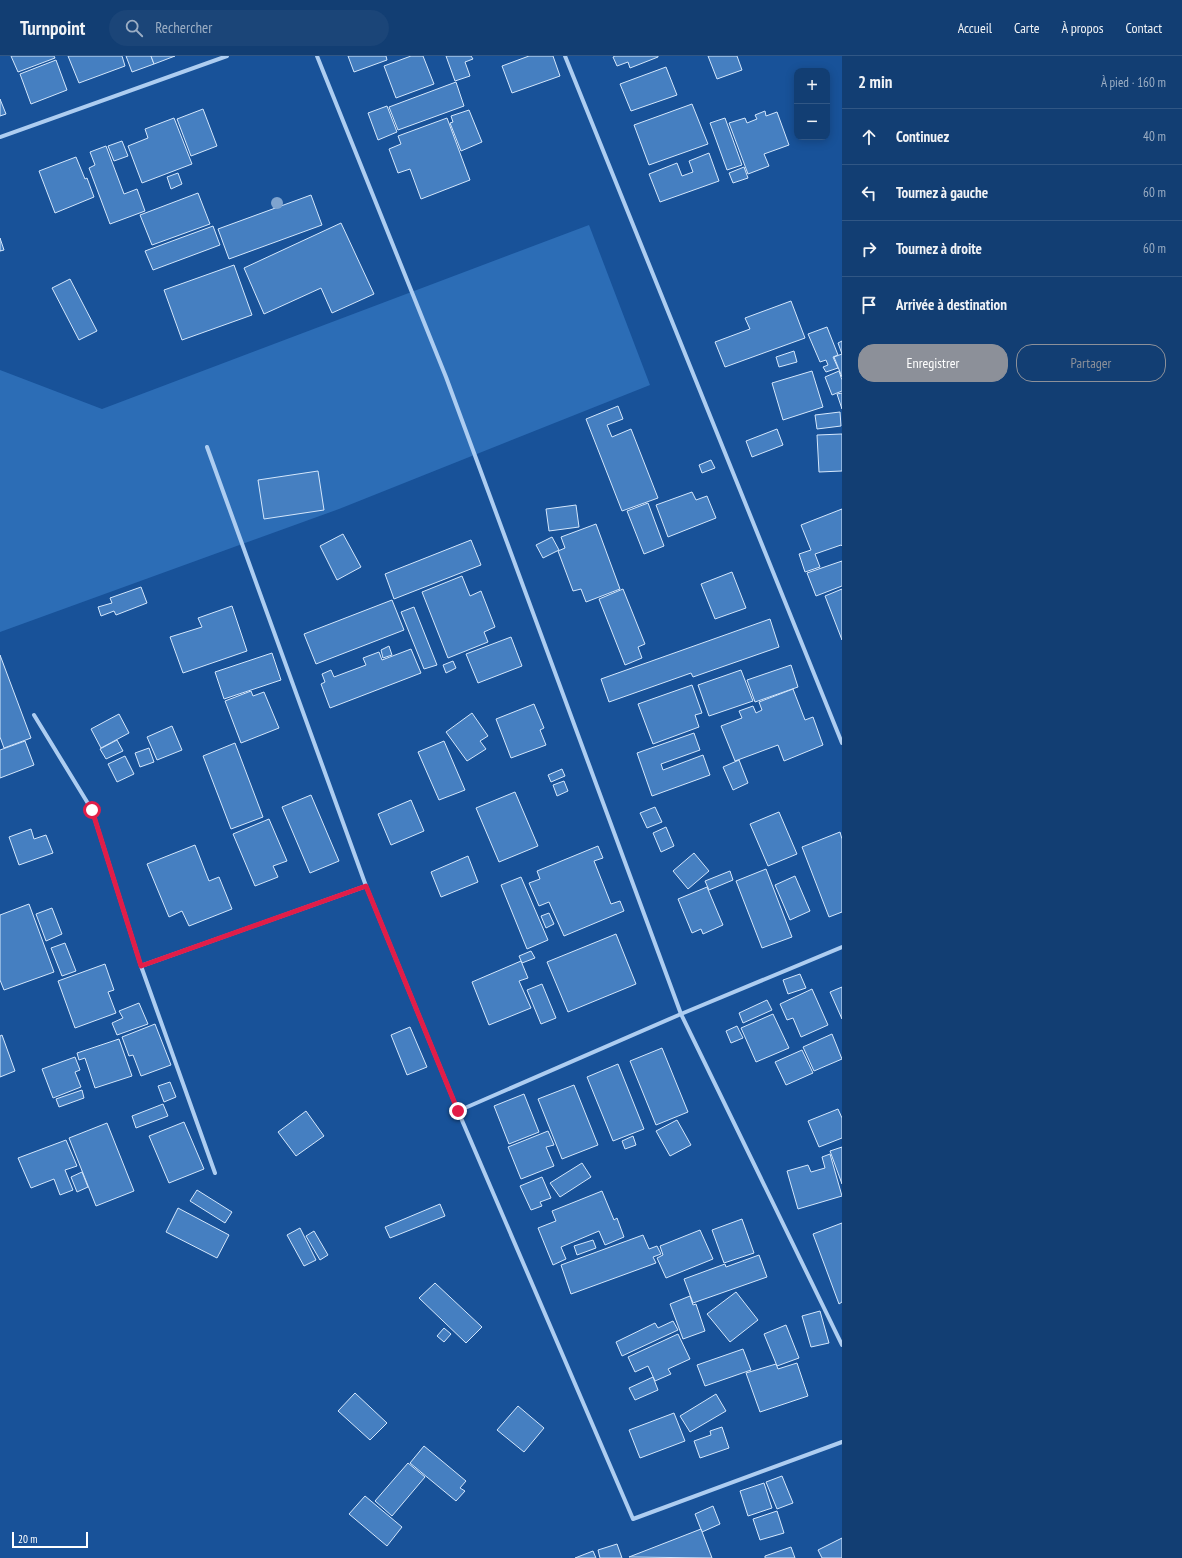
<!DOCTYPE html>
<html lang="fr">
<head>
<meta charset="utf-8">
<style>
  :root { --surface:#123e73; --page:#1b4578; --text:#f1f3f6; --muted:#9caec4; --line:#315785; --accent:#8c9099 }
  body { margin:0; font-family:"PT Sans Narrow",sans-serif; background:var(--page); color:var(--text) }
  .controls { position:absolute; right:12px; top:12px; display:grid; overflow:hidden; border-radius:8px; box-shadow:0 2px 10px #0003 }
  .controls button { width:36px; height:36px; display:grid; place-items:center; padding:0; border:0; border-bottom:1px solid var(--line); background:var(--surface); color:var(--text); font:20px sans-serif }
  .scale { position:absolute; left:12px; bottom:10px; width:76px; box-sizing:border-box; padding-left:4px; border:2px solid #fff; border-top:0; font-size:11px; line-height:14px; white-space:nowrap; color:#fff; -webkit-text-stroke:3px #185299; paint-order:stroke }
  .stop { position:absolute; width:12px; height:12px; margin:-9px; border:3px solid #e11d48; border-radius:50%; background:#fff }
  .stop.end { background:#e11d48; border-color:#fff; box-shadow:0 1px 4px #0008 }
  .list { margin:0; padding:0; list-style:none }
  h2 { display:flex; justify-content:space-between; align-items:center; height:52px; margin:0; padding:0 16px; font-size:17px }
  h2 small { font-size:13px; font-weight:400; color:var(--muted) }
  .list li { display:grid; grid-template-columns:26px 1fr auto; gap:12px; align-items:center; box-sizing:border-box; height:56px; padding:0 16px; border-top:1px solid var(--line) }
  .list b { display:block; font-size:15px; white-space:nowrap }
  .list em { font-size:13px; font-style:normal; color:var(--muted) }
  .actions { display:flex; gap:8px; padding:12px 16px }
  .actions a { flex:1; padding:9px 0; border:1px solid var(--accent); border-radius:16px; text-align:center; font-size:14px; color:var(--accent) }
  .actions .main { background:var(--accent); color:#fff }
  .icon { flex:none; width:22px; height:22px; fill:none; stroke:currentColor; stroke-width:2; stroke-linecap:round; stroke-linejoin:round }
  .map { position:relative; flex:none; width:842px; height:1502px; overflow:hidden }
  header { display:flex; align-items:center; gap:24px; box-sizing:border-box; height:56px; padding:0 20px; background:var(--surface); border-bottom:1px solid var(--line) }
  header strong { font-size:19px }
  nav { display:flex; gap:22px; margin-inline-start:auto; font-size:14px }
  .search { width:280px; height:36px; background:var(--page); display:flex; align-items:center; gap:10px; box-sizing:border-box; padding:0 14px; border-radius:22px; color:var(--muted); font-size:15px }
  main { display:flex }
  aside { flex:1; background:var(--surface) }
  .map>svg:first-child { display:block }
  .green { fill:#2c6db6 }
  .building { fill:#457fc1; stroke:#d4e7fc }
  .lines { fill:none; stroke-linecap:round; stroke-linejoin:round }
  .minor { stroke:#adcdf1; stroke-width:4 }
  .tree { fill:#7fa4cf }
  .route { stroke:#e11d48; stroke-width:5 }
</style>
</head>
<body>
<header>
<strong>Turnpoint</strong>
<div class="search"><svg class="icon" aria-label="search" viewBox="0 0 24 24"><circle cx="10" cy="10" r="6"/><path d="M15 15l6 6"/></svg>Rechercher</div>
<nav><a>Accueil</a><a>Carte</a><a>À propos</a><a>Contact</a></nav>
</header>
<main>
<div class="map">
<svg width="842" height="1502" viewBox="0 0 842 1502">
  <rect width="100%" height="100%" fill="#185299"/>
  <polygon class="green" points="589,169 650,329 339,453 0,576 0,314 102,353"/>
  <g class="building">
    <polygon points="11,0 54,0 55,2 18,16"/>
    <polygon points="68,0 122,0 125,10 79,27"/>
    <polygon points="126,0 151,0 154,8 132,16"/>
    <polygon points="151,0 175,0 154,8"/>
    <polygon points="348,0 386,0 387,4 354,16"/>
    <polygon points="411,0 423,0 434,28 396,42 384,10"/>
    <polygon points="446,0 471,0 473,3 465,6 470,20 455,25"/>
    <polygon points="529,0 553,0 560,20 512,37 502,10"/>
    <polygon points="615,0 658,0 658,1 630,12 628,6 617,10 613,1"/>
    <polygon points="708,0 737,0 742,14 717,23"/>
    <polygon points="56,4 67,34 31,48 20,18"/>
    <polygon points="666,11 677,39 631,55 620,28"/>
    <polygon points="456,26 464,50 398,74 389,51"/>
    <polygon points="0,43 6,58 0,60"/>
    <polygon points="692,48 708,88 649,109 634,69"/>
    <polygon points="387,50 397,76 378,84 368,57"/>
    <polygon points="203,53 217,90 191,100 177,63"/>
    <polygon points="469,54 482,86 461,95 450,67 453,66 451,60"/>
    <polygon points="765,55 766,60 777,56 789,89 764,98 769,110 748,118 729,67 745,62 747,67 757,63 755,59"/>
    <polygon points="174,62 192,108 142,127 128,90 148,82 145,73"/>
    <polygon points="447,62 470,124 421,143 410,113 398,117 389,93 401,88 398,80"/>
    <polygon points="725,62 742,109 727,114 710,67"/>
    <polygon points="122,85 128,100 114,105 108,90"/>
    <polygon points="106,90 124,138 137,133 145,155 110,168 89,112 95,109 90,96"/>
    <polygon points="709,97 719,125 660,146 649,118 677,107 682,120 693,116 689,105"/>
    <polygon points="76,101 85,123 87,122 94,141 55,157 39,115"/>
    <polygon points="744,111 748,122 733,127 729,117"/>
    <polygon points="178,117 182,128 171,133 167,121"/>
    <polygon points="198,137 210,168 152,189 140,159"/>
    <polygon points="311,139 322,169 229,203 218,173"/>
    <polygon points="341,167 374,238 332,257 321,232 264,258 244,212"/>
    <polygon points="213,170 220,189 153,214 145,195"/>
    <polygon points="0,182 4,194 0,195"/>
    <polygon points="234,209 252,259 182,284 164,234"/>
    <polygon points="70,223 97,275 79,284 52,232"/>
    <polygon points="791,245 805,282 725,311 715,286 750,273 745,262"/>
    <polygon points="827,271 838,299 833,301 838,312 826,316 823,311 828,309 826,304 820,306 808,278"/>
    <polygon points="842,285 842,321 834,301 842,298 838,287"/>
    <polygon points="794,295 797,306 779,311 776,301"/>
    <polygon points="812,315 823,351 783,364 772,327"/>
    <polygon points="839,315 842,324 842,335 832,339 825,321"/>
    <polygon points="842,337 842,353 837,338"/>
    <polygon points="618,350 623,363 607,369 612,381 631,373 658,442 622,455 586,363"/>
    <polygon points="840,356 841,370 817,373 815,359"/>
    <polygon points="777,373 783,389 752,401 746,385"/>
    <polygon points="842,378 842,415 819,416 817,379"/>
    <polygon points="711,404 715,412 702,417 699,409"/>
    <polygon points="318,415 324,454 264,463 258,424"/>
    <polygon points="692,436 696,444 707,440 716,462 668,481 656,449"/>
    <polygon points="648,447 664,490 644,498 627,455"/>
    <polygon points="576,449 579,471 549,475 546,453"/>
    <polygon points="842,453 842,490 841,489 815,498 820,511 805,516 799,498 811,494 801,469"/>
    <polygon points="596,468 620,533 586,546 581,533 573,535 558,495 565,492 561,481"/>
    <polygon points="343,478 361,511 337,524 320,490"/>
    <polygon points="552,481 559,494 543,502 536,489"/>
    <polygon points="471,484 481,509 394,543 385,518"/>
    <polygon points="842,505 842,530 816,540 807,517"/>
    <polygon points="732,516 746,552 715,563 701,528"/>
    <polygon points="462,520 470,540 481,535 495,571 484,576 488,586 448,602 422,536"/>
    <polygon points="141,531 147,547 116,559 114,555 101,560 98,551 112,547 110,542"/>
    <polygon points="623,533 645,588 638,591 642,602 625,609 599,543"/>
    <polygon points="842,533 842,584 825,540"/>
    <polygon points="392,544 404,574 316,608 304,578"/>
    <polygon points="232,550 247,595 183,617 170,581 202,571 198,562"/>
    <polygon points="414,551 437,609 424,613 401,556"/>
    <polygon points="770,563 779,591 693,621 691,617 609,646 601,623"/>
    <polygon points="511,581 522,610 478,627 466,598"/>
    <polygon points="389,590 392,599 383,602 381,594"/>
    <polygon points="411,593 421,617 330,652 321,628 325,626 322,618 331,614 334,621 366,609 363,602 379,596 382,604"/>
    <polygon points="272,597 281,624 224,643 215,616"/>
    <polygon points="0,599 31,682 4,692 0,681"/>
    <polygon points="453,605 456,612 446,617 443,609"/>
    <polygon points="791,609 798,631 755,646 747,624"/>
    <polygon points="741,614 753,645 709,660 698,629"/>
    <polygon points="692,629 702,657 695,659 699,671 653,688 638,648"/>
    <polygon points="793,633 805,664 813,661 823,689 784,705 778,689 735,705 721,670 742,662 739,655 753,650 756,657 762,654 759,646"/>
    <polygon points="251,635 253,640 264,636 279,672 241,687 225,645"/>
    <polygon points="534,648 544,672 540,674 546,689 511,702 496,663"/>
    <polygon points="472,657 488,680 480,685 486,693 467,705 446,676"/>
    <polygon points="119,658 129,677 101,692 91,673"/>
    <polygon points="172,670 182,694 157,704 147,681"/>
    <polygon points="694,677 700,694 661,708 663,714 703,699 710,719 652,740 637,697"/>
    <polygon points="117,684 123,695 106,703 100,693"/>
    <polygon points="25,685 34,709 0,722 0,694"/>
    <polygon points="444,685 465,734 439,744 418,696"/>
    <polygon points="235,687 263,761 231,773 203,700"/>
    <polygon points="149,692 154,706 140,711 135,697"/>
    <polygon points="125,700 134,718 117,726 108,708"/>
    <polygon points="739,704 748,727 733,734 723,711"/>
    <polygon points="562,713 565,720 551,726 548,719"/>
    <polygon points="564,725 568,735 557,740 553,729"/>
    <polygon points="515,736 538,790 499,806 476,752"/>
    <polygon points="311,739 339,805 310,817 282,751"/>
    <polygon points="411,744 424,775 391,789 378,758"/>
    <polygon points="655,751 662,766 647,772 640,757"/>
    <polygon points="779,756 797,798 768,810 750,768"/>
    <polygon points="269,763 287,805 273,810 278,821 255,830 233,778"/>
    <polygon points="666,771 674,790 661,796 653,777"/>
    <polygon points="31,773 34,783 46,779 53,797 19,809 9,781"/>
    <polygon points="840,776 842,783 842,856 829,861 802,791"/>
    <polygon points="195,789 209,825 219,821 232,853 189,870 182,855 169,861 147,808"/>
    <polygon points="598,790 603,802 594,805 611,848 620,845 624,855 564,880 549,846 539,850 529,827 540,823 537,815"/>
    <polygon points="694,797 709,815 688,833 673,815"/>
    <polygon points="468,800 478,826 441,841 431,816"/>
    <polygon points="766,813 792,881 762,892 736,825"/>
    <polygon points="730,815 733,824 709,834 705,825"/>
    <polygon points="795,820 810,855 790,864 775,829"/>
    <polygon points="521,821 548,884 527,893 501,829"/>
    <polygon points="707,831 723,869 703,878 701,873 692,877 678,843"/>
    <polygon points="29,848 54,916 4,934 0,924 0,859"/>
    <polygon points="52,852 62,878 46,885 36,858"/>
    <polygon points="549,857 554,868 546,872 541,860"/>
    <polygon points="616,878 636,928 568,956 547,906"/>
    <polygon points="65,887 76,915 62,920 51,892"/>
    <polygon points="531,895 535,902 522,907 519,900"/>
    <polygon points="521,905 528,922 519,925 531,952 489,969 472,926"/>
    <polygon points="105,908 114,934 108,936 116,957 75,972 58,925"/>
    <polygon points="800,918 806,932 788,938 783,924"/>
    <polygon points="542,928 556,962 541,968 527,934"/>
    <polygon points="842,931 842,963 830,936"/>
    <polygon points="812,933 828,969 801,981 793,962 787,964 780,948"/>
    <polygon points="767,944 772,954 743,967 739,957"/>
    <polygon points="139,947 148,968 117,979 112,967 123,962 119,955"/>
    <polygon points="773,958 789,992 756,1006 741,972"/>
    <polygon points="155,968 171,1009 141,1020 133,999 129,1000 122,981"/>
    <polygon points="737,970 743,982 731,987 726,975"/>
    <polygon points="410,971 427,1011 407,1019 391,979"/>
    <polygon points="832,978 842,1003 814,1015 803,991"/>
    <polygon points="2,979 15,1015 0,1021 0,980"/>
    <polygon points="119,983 132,1020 95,1032 85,1002 79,1004 77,997"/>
    <polygon points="662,992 688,1056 656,1069 630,1005"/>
    <polygon points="802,994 813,1017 786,1029 775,1006"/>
    <polygon points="75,1001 80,1014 75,1016 81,1031 53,1042 42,1013"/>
    <polygon points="618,1008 644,1073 613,1085 587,1021"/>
    <polygon points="170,1026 176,1041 164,1046 158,1030"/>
    <polygon points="574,1029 598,1089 562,1103 538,1043"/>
    <polygon points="82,1034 84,1042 59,1051 56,1043"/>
    <polygon points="524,1038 539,1076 509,1088 494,1050"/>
    <polygon points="163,1048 168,1060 136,1072 132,1060"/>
    <polygon points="838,1053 842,1062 842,1082 819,1091 808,1065"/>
    <polygon points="306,1055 324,1080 296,1100 278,1076"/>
    <polygon points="677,1064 691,1089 670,1100 656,1075"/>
    <polygon points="184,1066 204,1113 169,1127 149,1080"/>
    <polygon points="107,1067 134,1135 96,1150 69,1082"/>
    <polygon points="548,1075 554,1089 546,1091 554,1110 521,1123 508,1091"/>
    <polygon points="633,1080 636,1089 625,1093 622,1085"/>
    <polygon points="66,1084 77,1110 65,1114 73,1134 60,1139 54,1123 31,1132 18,1102"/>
    <polygon points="842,1091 842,1128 830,1095"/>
    <polygon points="830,1098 842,1140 798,1153 787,1115 808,1109 811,1116 825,1112 822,1101"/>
    <polygon points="582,1107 591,1121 560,1141 550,1127"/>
    <polygon points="82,1116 88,1131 77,1136 71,1121"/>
    <polygon points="542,1121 551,1142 540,1146 542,1150 531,1154 520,1130"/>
    <polygon points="197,1134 232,1156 225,1167 190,1145"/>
    <polygon points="602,1135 614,1164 617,1162 624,1181 605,1189 599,1175 561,1191 566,1203 553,1209 538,1172 556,1165 552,1155"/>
    <polygon points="440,1148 445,1160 390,1182 385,1171"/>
    <polygon points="178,1152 229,1179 217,1202 166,1176"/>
    <polygon points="742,1163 754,1197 724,1207 712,1174"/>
    <polygon points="842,1167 842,1246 839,1248 813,1178"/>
    <polygon points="300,1172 316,1204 304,1210 287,1179"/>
    <polygon points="700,1174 713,1203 666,1222 657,1202 663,1199 660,1190"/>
    <polygon points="314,1175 328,1199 320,1204 306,1180"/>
    <polygon points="643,1179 649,1193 657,1190 661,1198 653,1201 656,1207 571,1238 561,1209"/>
    <polygon points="593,1184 596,1192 577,1199 574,1190"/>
    <polygon points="759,1199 767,1221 693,1247 684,1223 725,1208 726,1211"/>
    <polygon points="435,1227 482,1271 466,1287 419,1242"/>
    <polygon points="736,1236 758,1264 730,1286 707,1258"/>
    <polygon points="690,1240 693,1249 696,1248 705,1275 683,1283 670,1248"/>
    <polygon points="820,1255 829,1287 811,1291 802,1260"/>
    <polygon points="673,1265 678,1274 622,1300 616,1286 655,1267 658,1272"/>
    <polygon points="786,1269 799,1302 777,1310 764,1278"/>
    <polygon points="444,1272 451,1278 444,1286 437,1280"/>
    <polygon points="678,1278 690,1303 668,1313 671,1318 655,1325 648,1310 635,1316 628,1301"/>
    <polygon points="743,1293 751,1314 705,1330 697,1309"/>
    <polygon points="797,1307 808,1340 760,1356 746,1317 776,1308 778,1313"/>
    <polygon points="653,1321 658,1334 635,1344 629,1332"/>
    <polygon points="355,1337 387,1367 370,1384 338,1355"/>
    <polygon points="716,1338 726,1355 690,1376 680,1360"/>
    <polygon points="518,1350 544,1372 524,1396 497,1374"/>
    <polygon points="674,1357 685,1385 640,1402 629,1374"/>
    <polygon points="722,1371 729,1392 700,1402 694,1385 711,1379 710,1375"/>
    <polygon points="424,1390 466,1425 460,1432 465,1435 456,1445 410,1407"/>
    <polygon points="408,1407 425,1421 392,1460 375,1445"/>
    <polygon points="782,1420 793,1447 777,1453 766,1426"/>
    <polygon points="764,1427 772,1452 748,1460 740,1435"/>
    <polygon points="365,1440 402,1471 387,1490 349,1458"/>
    <polygon points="713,1450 720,1468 702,1476 695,1458"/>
    <polygon points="777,1455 784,1477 760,1484 753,1463"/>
    <polygon points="701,1473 712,1502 629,1501"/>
    <polygon points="842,1482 842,1502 822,1502 818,1494"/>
    <polygon points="617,1488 622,1502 600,1502 598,1494"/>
    <polygon points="791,1491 795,1502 765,1502 765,1500"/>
    <polygon points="593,1495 596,1502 575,1502"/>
  </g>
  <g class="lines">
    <g class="minor">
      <polyline points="317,0 446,321 681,958 842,1289"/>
      <polyline points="565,0 842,687"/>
      <polyline points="0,81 227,0"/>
      <polyline points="207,391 366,830 458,1055 633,1463 842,1386"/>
      <polyline points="34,659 92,754 141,910 215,1117"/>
      <polyline points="141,910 366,830"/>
      <polyline points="458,1055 681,958 842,891"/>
    </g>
  </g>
  <circle class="tree" cx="277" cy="147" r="6"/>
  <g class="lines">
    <polyline class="route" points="92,754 141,910 366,830 458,1055"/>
  </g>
</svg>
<div class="controls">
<button>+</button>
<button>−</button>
</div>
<div class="scale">20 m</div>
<div class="stop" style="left:92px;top:754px"></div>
<div class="stop end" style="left:458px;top:1055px"></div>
</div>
<aside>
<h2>2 min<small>À pied · 160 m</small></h2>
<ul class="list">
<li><svg class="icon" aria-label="ahead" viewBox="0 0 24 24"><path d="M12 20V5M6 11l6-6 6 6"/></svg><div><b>Continuez</b></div><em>40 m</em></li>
<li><svg class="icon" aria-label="left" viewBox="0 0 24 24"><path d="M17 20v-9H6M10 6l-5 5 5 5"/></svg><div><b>Tournez à gauche</b></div><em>60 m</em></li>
<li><svg class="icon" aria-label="right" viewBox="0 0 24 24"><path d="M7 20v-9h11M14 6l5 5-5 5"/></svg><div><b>Tournez à droite</b></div><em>60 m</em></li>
<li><svg class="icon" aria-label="arrive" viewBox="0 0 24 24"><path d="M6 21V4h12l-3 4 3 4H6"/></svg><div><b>Arrivée à destination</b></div></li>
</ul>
<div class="actions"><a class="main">Enregistrer</a><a>Partager</a></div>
</aside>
</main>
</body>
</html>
